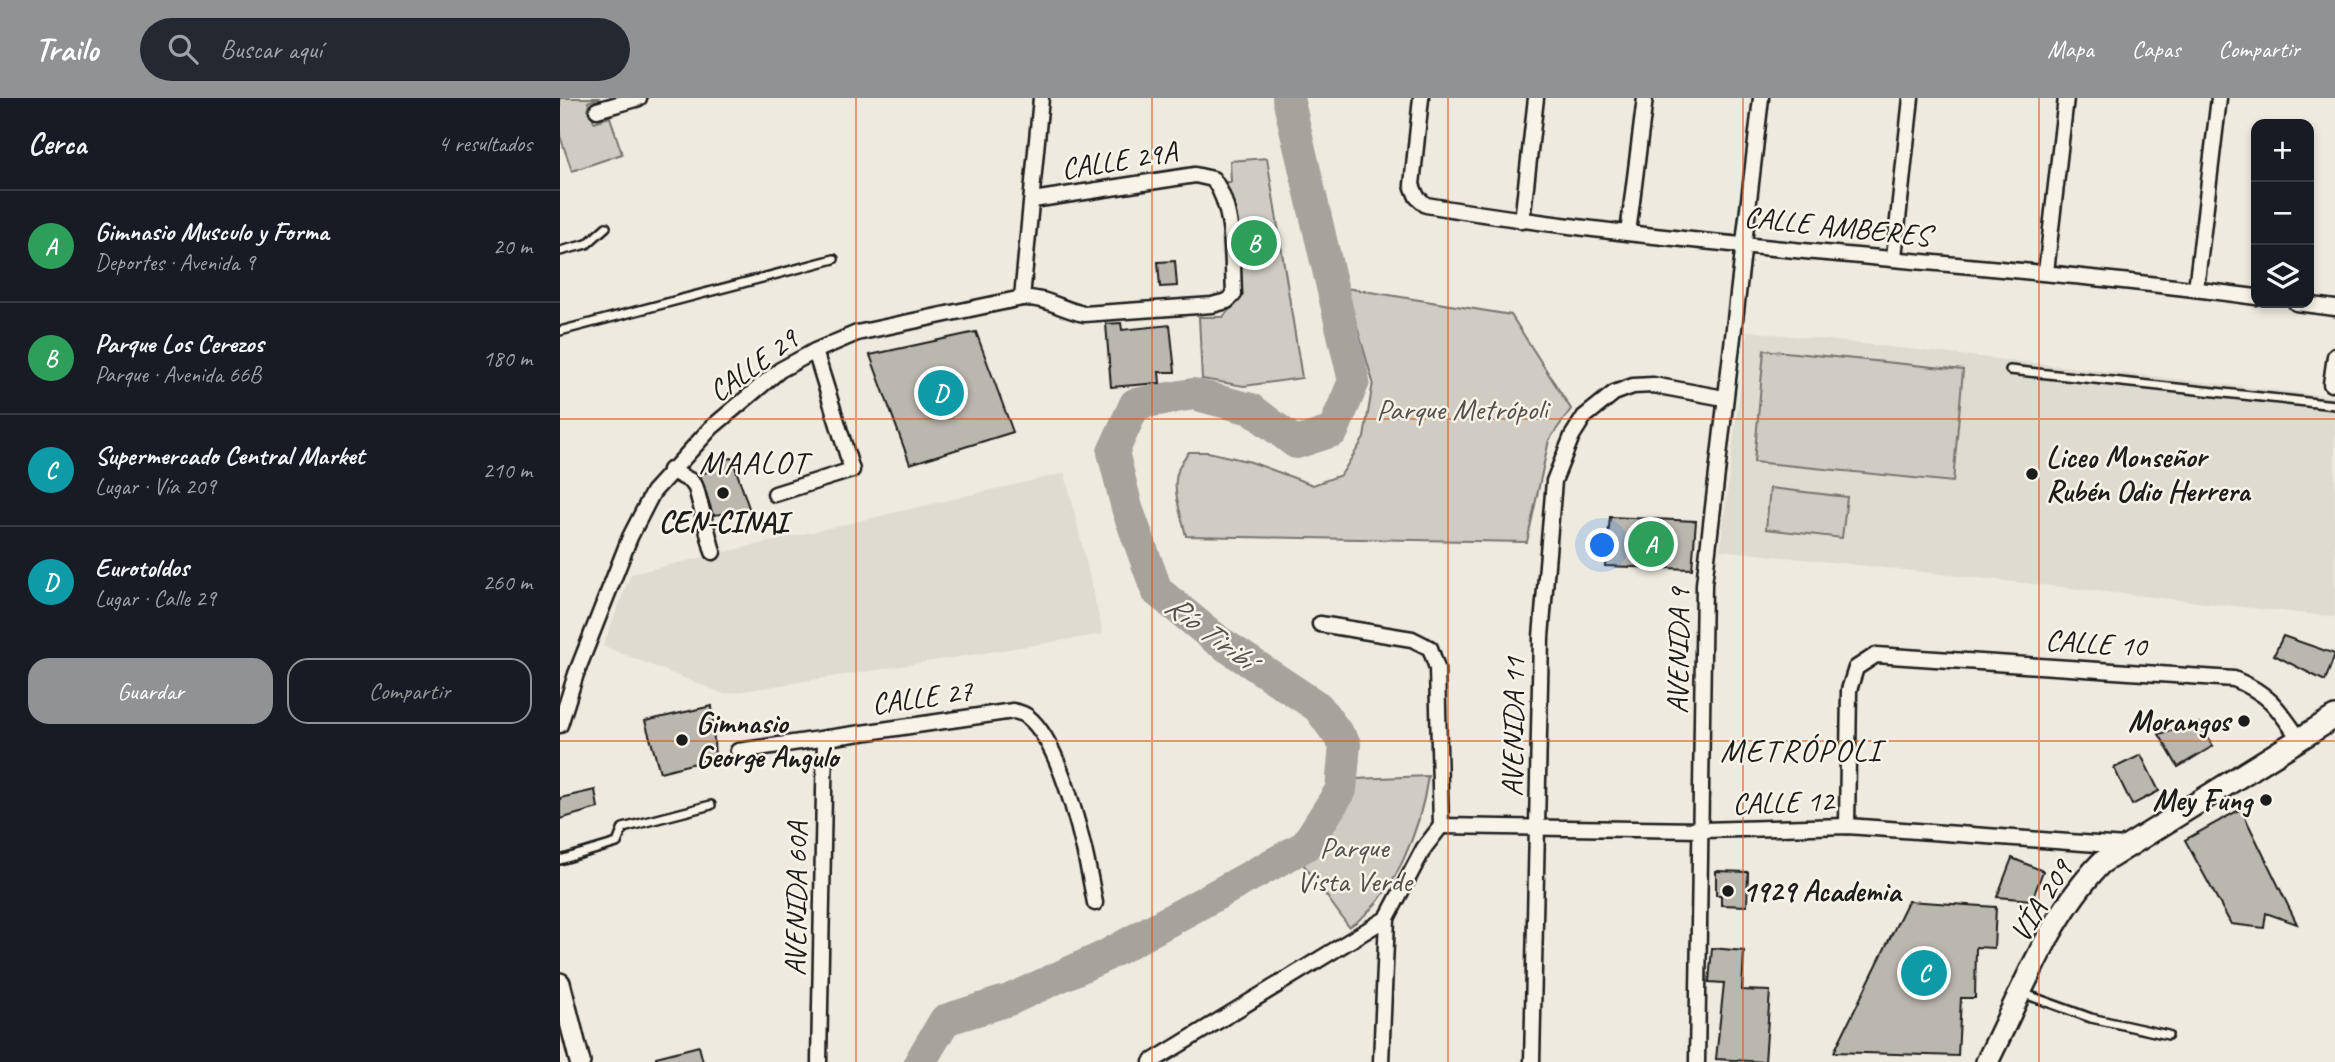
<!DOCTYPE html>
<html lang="es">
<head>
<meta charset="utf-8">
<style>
  :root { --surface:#171b24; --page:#242831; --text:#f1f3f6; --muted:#9ea1a6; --line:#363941; --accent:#919294 }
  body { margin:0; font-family:Caveat,sans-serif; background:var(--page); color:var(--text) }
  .controls { position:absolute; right:21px; top:21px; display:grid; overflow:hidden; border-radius:14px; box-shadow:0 4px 10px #0003 }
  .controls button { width:63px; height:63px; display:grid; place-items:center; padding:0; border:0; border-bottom:2px solid var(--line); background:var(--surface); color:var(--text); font:35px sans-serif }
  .you { position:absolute; left:1043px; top:448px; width:24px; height:24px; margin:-18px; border:5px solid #fff; border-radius:50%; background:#1a73e8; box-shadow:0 0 0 10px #1a73e833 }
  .badge { display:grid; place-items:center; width:46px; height:46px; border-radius:50%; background:var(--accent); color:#fff; font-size:23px; font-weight:700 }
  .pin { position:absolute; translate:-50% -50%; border:4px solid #fff; box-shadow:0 2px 7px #0006 }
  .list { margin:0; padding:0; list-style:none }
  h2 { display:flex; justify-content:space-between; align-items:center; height:91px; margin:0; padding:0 28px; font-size:30px }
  h2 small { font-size:23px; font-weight:400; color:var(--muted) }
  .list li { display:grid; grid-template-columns:46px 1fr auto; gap:21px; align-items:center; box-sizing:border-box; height:112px; padding:0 28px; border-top:2px solid var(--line) }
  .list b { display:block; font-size:26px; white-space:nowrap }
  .list p { margin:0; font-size:23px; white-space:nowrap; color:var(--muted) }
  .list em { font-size:23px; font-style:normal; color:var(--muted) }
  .actions { display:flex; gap:14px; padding:21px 28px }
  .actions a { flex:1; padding:16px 0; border:2px solid var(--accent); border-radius:21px; text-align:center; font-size:24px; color:var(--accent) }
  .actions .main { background:var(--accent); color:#fff }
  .icon { flex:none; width:38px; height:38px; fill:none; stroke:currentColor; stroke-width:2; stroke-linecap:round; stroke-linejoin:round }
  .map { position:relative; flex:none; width:1775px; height:964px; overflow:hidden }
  header { display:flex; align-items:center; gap:42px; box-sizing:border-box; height:98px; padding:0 35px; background:var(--accent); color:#fff }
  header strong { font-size:33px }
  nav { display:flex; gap:38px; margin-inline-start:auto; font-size:24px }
  .search { width:490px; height:63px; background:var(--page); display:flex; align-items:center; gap:18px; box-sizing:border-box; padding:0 24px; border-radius:38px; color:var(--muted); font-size:26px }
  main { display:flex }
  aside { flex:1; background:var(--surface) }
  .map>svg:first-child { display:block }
  .built { fill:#dedbd1 }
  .green { fill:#cfccc3; stroke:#767470; stroke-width:2 }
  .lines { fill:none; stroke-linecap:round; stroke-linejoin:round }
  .river { stroke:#a6a39d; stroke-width:32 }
  .building { fill:#bab7af; stroke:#1c1c1c; stroke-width:2 }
  .service-casing { stroke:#1c1c1c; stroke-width:12 }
  .minor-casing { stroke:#1c1c1c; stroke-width:19 }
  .tertiary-casing { stroke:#1c1c1c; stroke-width:24 }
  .secondary-casing { stroke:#1c1c1c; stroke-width:26 }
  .service { stroke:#f7f3e8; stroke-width:7 }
  .minor { stroke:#f7f3e8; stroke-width:14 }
  .tertiary { stroke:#f7f3e8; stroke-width:19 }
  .secondary { stroke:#f7f3e8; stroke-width:21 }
  .grid { fill:none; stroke:#de560d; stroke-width:2; stroke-opacity:0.55 }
  .poi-dot { fill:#1c1c1c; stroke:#f7f3e8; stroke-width:2.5 }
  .labels { text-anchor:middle; stroke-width:5; stroke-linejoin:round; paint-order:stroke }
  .street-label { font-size:30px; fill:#1c1c1c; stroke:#f7f3e8 }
  .park-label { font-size:30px; fill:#52514e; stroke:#f7f3e8 }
  .poi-label { font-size:30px; font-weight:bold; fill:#1c1c1c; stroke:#f7f3e8; text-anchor:start }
  .neighbourhood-label { font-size:32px; letter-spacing:2px; fill:#1c1c1c; stroke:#f7f3e8 }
  .water-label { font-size:32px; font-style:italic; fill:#535250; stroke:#f7f3e8 }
</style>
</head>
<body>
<header>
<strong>Trailo</strong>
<div class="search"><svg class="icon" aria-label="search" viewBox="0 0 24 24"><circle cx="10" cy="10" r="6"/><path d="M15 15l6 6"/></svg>Buscar aquí</div>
<nav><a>Mapa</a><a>Capas</a><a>Compartir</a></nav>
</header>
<main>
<aside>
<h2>Cerca<small>4 resultados</small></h2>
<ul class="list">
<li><span class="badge" style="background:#2e9e5b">A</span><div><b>Gimnasio Musculo y Forma</b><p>Deportes · Avenida 9</p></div><em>20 m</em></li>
<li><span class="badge" style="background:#2e9e5b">B</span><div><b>Parque Los Cerezos</b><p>Parque · Avenida 66B</p></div><em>180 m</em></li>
<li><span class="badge" style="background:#0f9aa8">C</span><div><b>Supermercado Central Market</b><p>Lugar · Vía 209</p></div><em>210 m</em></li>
<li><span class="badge" style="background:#0f9aa8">D</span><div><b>Eurotoldos</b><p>Lugar · Calle 29</p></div><em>260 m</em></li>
</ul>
<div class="actions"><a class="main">Guardar</a><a>Compartir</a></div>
</aside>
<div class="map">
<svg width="1775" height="964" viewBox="0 0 1775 964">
  <rect width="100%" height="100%" fill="#eeeae0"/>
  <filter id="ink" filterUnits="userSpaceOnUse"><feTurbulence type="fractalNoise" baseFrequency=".0143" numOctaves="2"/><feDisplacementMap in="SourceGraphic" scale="14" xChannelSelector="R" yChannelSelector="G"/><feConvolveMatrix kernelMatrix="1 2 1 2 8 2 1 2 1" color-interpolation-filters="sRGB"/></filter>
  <g filter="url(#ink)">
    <g class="built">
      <polygon points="1187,233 1775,299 1775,519 1160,452"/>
      <polygon points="505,375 543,536 164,596 43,548 71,476"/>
    </g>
    <g class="green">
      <polygon points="0,0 40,0 28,4 34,24 50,19 62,56 12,73 0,38"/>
      <polygon points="707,60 742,280 684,288 642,281 639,219 663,219 675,205 662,93 664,84 671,84 670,63"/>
      <path d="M786,190L951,217L1011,311L989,342L967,444L626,438C619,405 605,381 629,354H648L691,364L753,387L781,377L804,340L813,284Z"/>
      <polygon points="1204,252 1403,272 1393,384 1194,364"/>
      <polygon points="1210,390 1287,399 1282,440 1206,431"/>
      <path d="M868,678C861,729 835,801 789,829L741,763C761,750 794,704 795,681Z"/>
    </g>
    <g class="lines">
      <polyline class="river" points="360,964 385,922 449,902 545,858 745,748 781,692 785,646 758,609 657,542 597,493 567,410 553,354 575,306 633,296 691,311 736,345 773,333 794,283 728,0"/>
    </g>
    <g class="building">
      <polygon points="615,163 617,188 600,189 598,164"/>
      <polygon points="561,225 562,232 610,227 615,274 599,274 600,285 551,289 546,226"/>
      <polygon points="416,234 453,334 350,366 310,257"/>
      <polygon points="172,360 190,413 153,417 140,376 147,374 145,364"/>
      <polygon points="1050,419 1136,423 1132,471 1045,468"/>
      <polygon points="1723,538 1775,556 1765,583 1714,557"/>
      <polygon points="152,608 155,660 100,674 85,623"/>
      <polygon points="1639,625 1653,648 1618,669 1599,636"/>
      <polygon points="1581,657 1599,693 1572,707 1554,670"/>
      <polygon points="35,692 38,710 0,721 0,700"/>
      <polygon points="1681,711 1737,826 1706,815 1704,830 1671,826 1625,742"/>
      <polygon points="1452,760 1483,773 1472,802 1437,799"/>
      <polygon points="1156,773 1188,774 1187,808 1161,807 1161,797 1156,797"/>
      <polygon points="1348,803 1436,809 1434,850 1416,849 1415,900 1401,900 1398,958 1274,954"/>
      <polygon points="1152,850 1184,853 1182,892 1210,893 1205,964 1156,961 1164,885 1149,884"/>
      <polygon points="139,948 143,964 96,964 96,959"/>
    </g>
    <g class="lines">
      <defs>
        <g id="service">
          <polyline points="0,153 27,146 46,129"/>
          <polyline points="0,233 274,161"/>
          <polyline points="1450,272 1775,307"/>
          <polyline points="0,762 57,745 63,730 151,707"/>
          <polyline points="1462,895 1531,920 1608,937"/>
        </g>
        <g id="minor">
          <path d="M861,0L852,87L857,99L866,107C1140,153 1420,162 1696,199"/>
          <polyline points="37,12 79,0"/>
          <polyline points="962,123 976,0"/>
          <polyline points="1068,135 1085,0"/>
          <polyline points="1334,159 1351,0"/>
          <polyline points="1486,174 1506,0"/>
          <polyline points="1636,191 1659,0"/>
          <polyline points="462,200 481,0"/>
          <polyline points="1736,205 1775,210"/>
          <polyline points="1771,286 1775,258"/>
          <polyline points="110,372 131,383 136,390 153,454"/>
          <polyline points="215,396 292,372 255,253"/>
          <path d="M0,627L16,576L70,439L93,394L151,330L220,272L255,253L297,235L462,200C487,199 500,211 524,216L652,207L667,203L674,196C672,159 675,111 653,81L635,77L473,102"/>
          <path d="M178,653L453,613C458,614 465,616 468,619C504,648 527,760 535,805"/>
          <polyline points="881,728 1142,732 1287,728 1565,748"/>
          <path d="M1287,728L1289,592L1296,570L1316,557L1674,581C1710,596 1718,610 1740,642"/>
          <polyline points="259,964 265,640"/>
          <polyline points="591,964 827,820 864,750 881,728 877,570 870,550 852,541 760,526"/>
          <polyline points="821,964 827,820"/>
          <polyline points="972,964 981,539 994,383 1012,338 1024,319 1054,295 1073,288 1093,287 1164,300"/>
          <polyline points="1137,964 1144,486 1201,0"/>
        </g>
        <polyline id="tertiary" points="0,885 20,964"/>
        <path id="secondary" d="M1427,964C1461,896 1489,819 1541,765L1775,619"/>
      </defs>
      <use href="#service" class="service-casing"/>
      <use href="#minor" class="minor-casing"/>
      <use href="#tertiary" class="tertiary-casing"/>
      <use href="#secondary" class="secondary-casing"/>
      <use href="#service" class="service"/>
      <use href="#minor" class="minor"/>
      <use href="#tertiary" class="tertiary"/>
      <use href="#secondary" class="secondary"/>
    </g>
  </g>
  <path class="grid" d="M296,0V964M592,0V964M888,0V964M1183,0V964M1479,0V964M0,321H1775M0,643H1775"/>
  <g class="poi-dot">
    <circle cx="1472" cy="376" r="7"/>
    <circle cx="163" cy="395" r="7"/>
    <circle cx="1684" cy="623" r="7"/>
    <circle cx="122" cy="642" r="7"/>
    <circle cx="1706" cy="702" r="7"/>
    <circle cx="1168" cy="793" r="7"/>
  </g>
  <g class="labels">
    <g class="street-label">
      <text transform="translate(559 62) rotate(-9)" y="10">CALLE 29A</text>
      <text transform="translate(1277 128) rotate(6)" y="10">CALLE AMBERES</text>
      <text transform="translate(193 267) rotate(-36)" y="10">CALLE 29</text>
      <text transform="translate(1536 545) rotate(4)" y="10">CALLE 10</text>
      <text transform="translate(1118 553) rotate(-89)" y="10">AVENIDA 9</text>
      <text transform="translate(362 599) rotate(-8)" y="10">CALLE 27</text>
      <text transform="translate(953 629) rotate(-89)" y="10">AVENIDA 11</text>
      <text transform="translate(1223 704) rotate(-2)" y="10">CALLE 12</text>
      <text transform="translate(236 801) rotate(-89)" y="10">AVENIDA 60A</text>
      <text transform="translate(1481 803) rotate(-58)" y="10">VÍA 209</text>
    </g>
    <g class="park-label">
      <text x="902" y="321">Parque Metrópoli</text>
      <text x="794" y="759">Parque<tspan x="794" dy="34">Vista Verde</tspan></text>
    </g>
    <g class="poi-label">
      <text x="1486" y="369">Liceo Monseñor<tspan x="1486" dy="34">Rubén Odio Herrera</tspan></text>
      <text x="163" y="434" text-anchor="middle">CEN-CINAI</text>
      <text x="1670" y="633" text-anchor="end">Morangos</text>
      <text x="136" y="635">Gimnasio<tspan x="136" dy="34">George Angulo</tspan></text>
      <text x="1692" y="712" text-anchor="end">Mey Fung</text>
      <text x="1182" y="803">1929 Academia</text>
    </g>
    <g class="neighbourhood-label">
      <text x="194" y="375">MAALOT</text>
      <text x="1241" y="663">METRÓPOLI</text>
    </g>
    <g class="water-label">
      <text transform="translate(650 533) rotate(37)" y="11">Río Tiribí</text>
    </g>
  </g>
</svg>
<div class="controls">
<button>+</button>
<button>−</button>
<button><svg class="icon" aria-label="layers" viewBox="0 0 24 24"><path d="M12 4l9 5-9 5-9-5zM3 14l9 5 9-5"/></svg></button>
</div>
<div class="you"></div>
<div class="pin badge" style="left:1091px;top:446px;background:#2e9e5b">A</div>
<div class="pin badge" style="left:694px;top:145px;background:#2e9e5b">B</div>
<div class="pin badge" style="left:1364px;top:875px;background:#0f9aa8">C</div>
<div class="pin badge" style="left:381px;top:295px;background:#0f9aa8">D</div>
</div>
</main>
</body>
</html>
